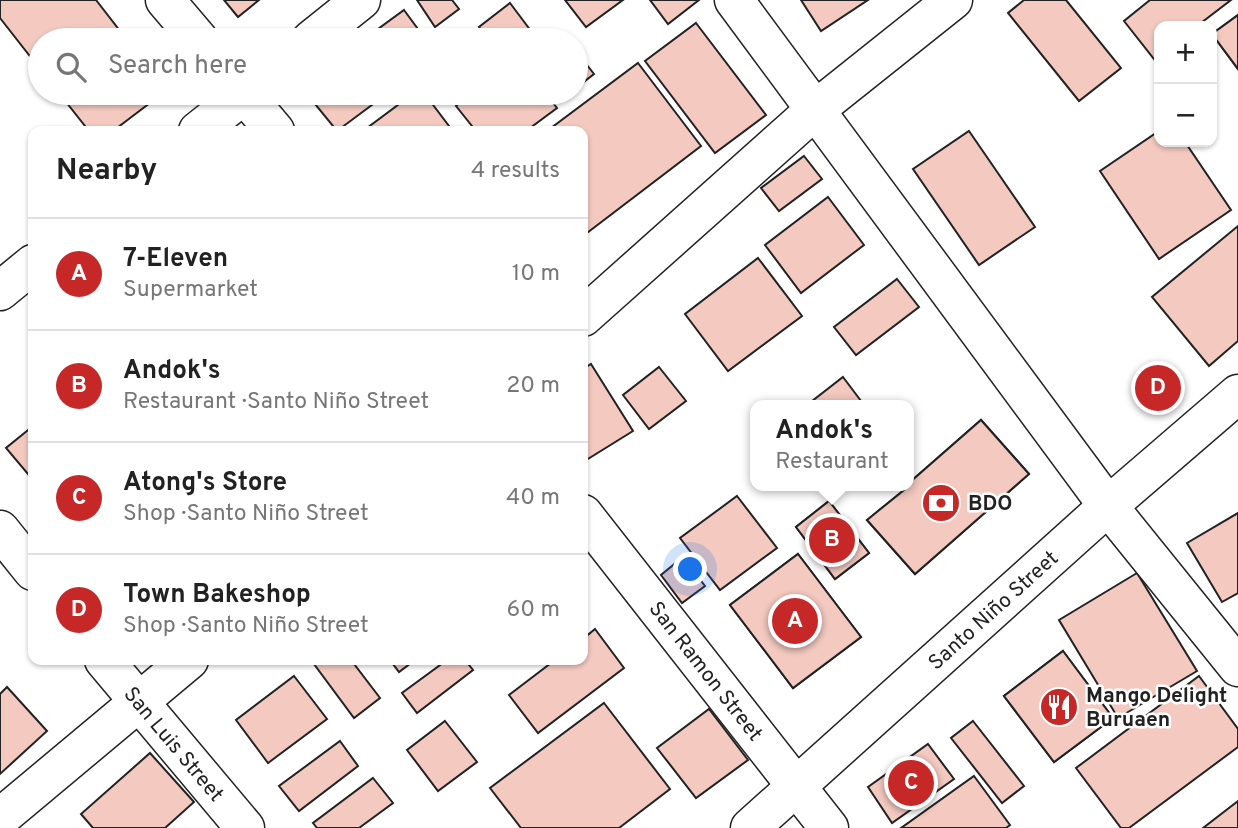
<!DOCTYPE html>
<html lang="en">
<head>
<meta charset="utf-8">
<style>
  :root { --surface:#fff; --page:#f2f2f2; --text:#222; --muted:#767676; --line:#e0e0e0; --accent:#c62828 }
  body { margin:0; font-family:Overpass,sans-serif; background:var(--page); color:var(--text) }
  .controls { position:absolute; right:21px; top:21px; display:grid; overflow:hidden; border-radius:14px; box-shadow:0 2px 5px #0004 }
  .controls button { width:63px; height:63px; display:grid; place-items:center; padding:0; border:0; border-bottom:2px solid var(--line); background:var(--surface); color:var(--text); font:35px sans-serif }
  .you { position:absolute; left:691px; top:570px; width:24px; height:24px; margin:-18px; border:5px solid #fff; border-radius:50%; background:#1a73e8; box-shadow:0 0 0 10px #1a73e833 }
  .badge { display:grid; place-items:center; width:46px; height:46px; border-radius:50%; background:var(--accent); color:#fff; font-size:23px; font-weight:700 }
  .pin { position:absolute; translate:-50% -50%; border:4px solid #fff; box-shadow:0 2px 7px #0006 }
  .popup { position:absolute; left:750px; top:400px; width:164px; height:91px; box-sizing:border-box; display:grid; place-content:center; border-radius:14px; background:var(--surface); filter:drop-shadow(0 2px 5px #0005); font-size:23px; white-space:nowrap; color:var(--muted) }
  .popup b { font-size:26px; color:var(--text) }
  .popup::after { content:''; position:absolute; left:50%; top:100%; margin-left:-14px; border:14px solid transparent; border-top-color:var(--surface) }
  .list { margin:0; padding:0; list-style:none }
  h2 { display:flex; justify-content:space-between; align-items:center; height:91px; margin:0; padding:0 28px; font-size:30px }
  h2 small { font-size:23px; font-weight:400; color:var(--muted) }
  .list li { display:grid; grid-template-columns:46px 1fr auto; gap:21px; align-items:center; box-sizing:border-box; height:112px; padding:0 28px; border-top:2px solid var(--line) }
  .list b { display:block; font-size:26px; white-space:nowrap }
  .list p { margin:0; font-size:23px; white-space:nowrap; color:var(--muted) }
  .list em { font-size:23px; font-style:normal; color:var(--muted) }
  .icon { flex:none; width:38px; height:38px; fill:none; stroke:currentColor; stroke-width:2; stroke-linecap:round; stroke-linejoin:round }
  .map { position:relative; flex:none; width:1238px; height:828px; overflow:hidden }
  .search { position:absolute; background:var(--surface); box-shadow:0 2px 5px #0004; left:28px; top:28px; width:560px; height:77px; display:flex; align-items:center; gap:18px; box-sizing:border-box; padding:0 24px; border-radius:38px; color:var(--muted); font-size:26px }
  .panel { position:absolute; background:var(--surface); box-shadow:0 2px 5px #0004; left:28px; top:126px; width:560px; height:539px; border-radius:14px }
  .map>svg:first-child { display:block }
  .building { fill:#f3c9c0; stroke:#222; stroke-width:2 }
  .lines { fill:none; stroke-linecap:round; stroke-linejoin:round }
  .minor-casing { stroke:#222; stroke-width:41 }
  .primary-casing { stroke:#222; stroke-width:41 }
  .minor { stroke:#fff; stroke-width:38 }
  .primary { stroke:#fff; stroke-width:38 }
  .labels { text-anchor:middle; stroke-width:5; stroke-linejoin:round; paint-order:stroke }
  .poi-label { font-size:21px; font-weight:bold; fill:#222; stroke:#fff; text-anchor:start }
  .street-label { font-size:21px; fill:#222; stroke:#fff }
</style>
</head>
<body>
<div class="map">
<svg width="1238" height="828" viewBox="0 0 1238 828">
  <rect width="100%" height="100%" fill="#fff"/>
  <g class="building">
    <polygon points="0,0 96,0 127,40 40,40 40,69 0,18"/>
    <polygon points="224,0 259,0 238,17"/>
    <polygon points="417,0 452,0 459,9 435,27"/>
    <polygon points="565,0 623,0 586,27"/>
    <polygon points="650,0 699,0 668,24"/>
    <polygon points="801,0 868,0 821,31"/>
    <polygon points="1024,0 1066,0 1121,68 1079,101 1008,13"/>
    <polygon points="1150,0 1231,0 1197,26 1159,26 1159,55 1154,59 1124,21"/>
    <polygon points="510,3 531,31 518,40 489,40 479,27"/>
    <polygon points="404,10 426,40 363,40"/>
    <polygon points="1238,15 1238,69 1212,34"/>
    <polygon points="1238,15 1238,69 1212,34"/>
    <polygon points="696,23 766,115 715,153 645,61"/>
    <polygon points="576,51 594,74 576,88"/>
    <polygon points="638,63 701,146 583,236 583,131 547,131"/>
    <polygon points="59,93 163,93 113,131 89,131"/>
    <polygon points="306,93 388,93 337,131"/>
    <polygon points="414,93 424,93 452,130 363,131"/>
    <polygon points="473,93 545,93 557,108 526,131 476,131 456,106"/>
    <polygon points="554,93 569,93 559,100"/>
    <polygon points="969,131 1035,227 979,265 913,169"/>
    <polygon points="1159,131 1159,142 1185,142 1231,210 1159,259 1100,171"/>
    <polygon points="804,156 822,179 779,211 761,188"/>
    <polygon points="828,197 864,245 801,293 765,245"/>
    <polygon points="1238,226 1238,341 1209,366 1152,297"/>
    <polygon points="758,258 802,316 728,371 685,314"/>
    <polygon points="897,279 919,307 856,355 834,327"/>
    <polygon points="591,364 633,431 583,462 583,369"/>
    <polygon points="659,367 686,401 649,429 623,395"/>
    <polygon points="843,377 864,405 807,405"/>
    <polygon points="981,420 1029,474 915,574 867,520 909,486 909,483"/>
    <polygon points="981,420 1029,474 915,574 867,520 909,486 909,483"/>
    <polygon points="33,426 33,480 6,448"/>
    <polygon points="737,496 777,548 720,590 680,538"/>
    <polygon points="829,501 869,553 835,579 796,527"/>
    <polygon points="829,501 869,553 835,579 796,527"/>
    <polygon points="1238,513 1238,593 1222,602 1187,543"/>
    <polygon points="798,554 861,637 793,688 730,605"/>
    <polygon points="798,554 861,637 793,688 730,605"/>
    <polygon points="683,557 705,586 682,603 661,575"/>
    <polygon points="1137,573 1197,671 1118,718 1059,620"/>
    <polygon points="595,629 624,668 538,733 509,695 555,660 583,660 583,639"/>
    <polygon points="1063,651 1113,718 1054,762 1004,696"/>
    <polygon points="1063,651 1113,718 1054,762 1004,696"/>
    <polygon points="311,660 351,660 380,698 354,718"/>
    <polygon points="390,660 415,660 399,672"/>
    <polygon points="447,660 465,660 473,670 417,713 402,693"/>
    <polygon points="294,676 327,719 268,763 236,720"/>
    <polygon points="1199,676 1238,729 1238,747 1129,828 1121,828 1076,768"/>
    <polygon points="7,687 47,731 0,774 0,694"/>
    <polygon points="604,703 670,789 619,828 521,828 490,788"/>
    <polygon points="709,709 748,760 696,798 657,748"/>
    <polygon points="445,721 477,762 438,791 407,750"/>
    <polygon points="973,721 1024,786 1002,803 951,738"/>
    <polygon points="340,741 358,766 299,811 279,786"/>
    <polygon points="928,744 954,779 892,823 868,787"/>
    <polygon points="150,753 194,802 165,828 93,828 81,814"/>
    <polygon points="974,776 1010,825 1006,828 901,828"/>
    <polygon points="373,778 393,803 359,828 317,828 313,823"/>
    <polygon points="1238,801 1238,828 1203,828"/>
  </g>
  <g class="lines">
    <defs>
      <g id="minor">
        <polyline points="165,0 199,40"/>
        <polyline points="734,0 1108,506 1238,667"/>
        <polyline points="311,40 361,0"/>
        <polyline points="243,93 275,131"/>
        <polyline points="198,131 246,93"/>
        <polyline points="0,291 33,264"/>
        <polyline points="583,317 815,110 953,0"/>
        <polyline points="583,514 829,828"/>
        <polyline points="0,530 33,571"/>
        <polyline points="104,660 245,828"/>
        <polyline points="0,818 189,660"/>
      </g>
      <polyline id="primary" points="750,828 1108,506 1238,394"/>
    </defs>
    <use href="#minor" class="minor-casing"/>
    <use href="#primary" class="primary-casing"/>
    <use href="#minor" class="minor"/>
    <use href="#primary" class="primary"/>
  </g>
  <defs>
    <symbol id="bank-disc" viewBox="-11 -11 22 22"><circle r="9.5" fill="#c62828" stroke="#fff"/><path d="M-6-4H6V4H-6ZM0-2.3a2.3 2.3 0 1 0 0 4.6a2.3 2.3 0 1 0 0-4.6Z" fill="#fff"/></symbol>
    <symbol id="restaurant-disc" viewBox="-11 -11 22 22"><circle r="9.5" fill="#c62828" stroke="#fff"/><path d="M-5-6h1v4h1v-4h1v4h1v-4h1v5L-1.5 .5V6h-2V.5L-5-1ZM5-6V6H3V1.5H1.5Q1.5-4 5-6Z" fill="#fff"/></symbol>
  </defs>
  <g fill-rule="evenodd">
    <use href="#bank-disc" x="919" y="481" width="44" height="44"/>
    <use href="#restaurant-disc" x="1037" y="685" width="44" height="44"/>
  </g>
  <g class="labels">
    <g class="poi-label">
      <text x="968" y="510">BDO</text>
      <text x="1086" y="702">Mango Delight<tspan x="1086" dy="24">Buruaen</tspan></text>
    </g>
    <g class="street-label">
      <text transform="translate(993 610) rotate(-42)" y="7">Santo Niño Street</text>
      <text transform="translate(706 671) rotate(52)" y="7">San Ramon Street</text>
      <text transform="translate(174 744) rotate(50)" y="7">San Luis Street</text>
    </g>
  </g>
</svg>
<div class="controls">
<button>+</button>
<button>−</button>
</div>
<div class="you"></div>
<div class="pin badge" style="left:795px;top:621px">A</div>
<div class="pin badge" style="left:832px;top:540px">B</div>
<div class="popup"><b>Andok's</b>Restaurant</div>
<div class="pin badge" style="left:911px;top:783px">C</div>
<div class="pin badge" style="left:1158px;top:388px">D</div>
<div class="search"><svg class="icon" aria-label="search" viewBox="0 0 24 24"><circle cx="10" cy="10" r="6"/><path d="M15 15l6 6"/></svg>Search here</div>
<section class="panel">
<h2>Nearby<small>4 results</small></h2>
<ul class="list">
<li><span class="badge">A</span><div><b>7-Eleven</b><p>Supermarket</p></div><em>10 m</em></li>
<li><span class="badge">B</span><div><b>Andok's</b><p>Restaurant · Santo Niño Street</p></div><em>20 m</em></li>
<li><span class="badge">C</span><div><b>Atong's Store</b><p>Shop · Santo Niño Street</p></div><em>40 m</em></li>
<li><span class="badge">D</span><div><b>Town Bakeshop</b><p>Shop · Santo Niño Street</p></div><em>60 m</em></li>
</ul>
</section>
</div>
</body>
</html>
